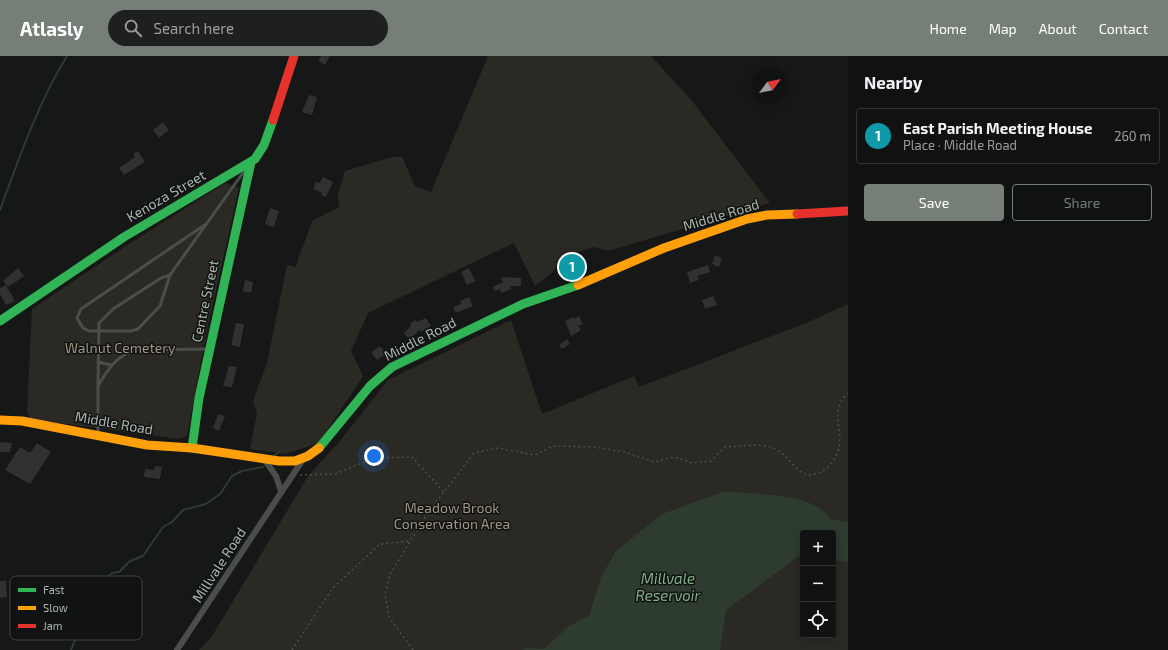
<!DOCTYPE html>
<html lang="en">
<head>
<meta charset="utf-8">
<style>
  :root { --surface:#101111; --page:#1e1f1f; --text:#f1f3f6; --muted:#9c9d9f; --line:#303131; --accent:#767e78 }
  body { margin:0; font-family:"Exo 2",sans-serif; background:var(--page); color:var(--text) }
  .controls { position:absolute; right:12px; bottom:12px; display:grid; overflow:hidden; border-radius:4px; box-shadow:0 2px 10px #0003 }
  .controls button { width:36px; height:36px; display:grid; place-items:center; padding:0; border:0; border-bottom:1px solid var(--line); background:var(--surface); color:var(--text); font:20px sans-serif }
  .compass { position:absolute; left:752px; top:12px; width:36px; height:36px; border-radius:50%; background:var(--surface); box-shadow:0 2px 10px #0003; rotate:58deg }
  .you { position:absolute; left:374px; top:400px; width:14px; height:14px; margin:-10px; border:3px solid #fff; border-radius:50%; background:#1a73e8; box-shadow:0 0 0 6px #1a73e833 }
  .badge { display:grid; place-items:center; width:26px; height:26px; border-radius:50%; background:var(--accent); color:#fff; font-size:13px; font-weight:700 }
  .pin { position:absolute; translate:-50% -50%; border:2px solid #fff; box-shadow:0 1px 4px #0006 }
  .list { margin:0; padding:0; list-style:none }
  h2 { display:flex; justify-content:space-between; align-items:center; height:52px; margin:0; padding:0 16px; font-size:17px }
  h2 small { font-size:13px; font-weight:400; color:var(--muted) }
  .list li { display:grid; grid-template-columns:26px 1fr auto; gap:12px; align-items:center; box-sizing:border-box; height:56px; margin:0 8px 8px; padding:0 8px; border:1px solid var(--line); border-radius:4px }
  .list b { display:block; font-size:15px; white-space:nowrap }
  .list p { margin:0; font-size:13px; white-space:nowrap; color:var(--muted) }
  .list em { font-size:13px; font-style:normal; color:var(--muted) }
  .actions { display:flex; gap:8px; padding:12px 16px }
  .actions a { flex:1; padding:9px 0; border:1px solid var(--accent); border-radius:4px; text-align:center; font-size:14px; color:var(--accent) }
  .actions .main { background:var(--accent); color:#fff }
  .icon { flex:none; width:22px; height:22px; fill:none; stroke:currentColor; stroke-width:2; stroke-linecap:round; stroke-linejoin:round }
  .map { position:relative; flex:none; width:848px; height:594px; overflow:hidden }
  header { display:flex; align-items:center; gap:24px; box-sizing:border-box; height:56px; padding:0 20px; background:var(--accent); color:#fff }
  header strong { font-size:19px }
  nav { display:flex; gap:22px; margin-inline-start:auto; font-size:14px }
  .search { width:280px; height:36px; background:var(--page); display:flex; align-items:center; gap:10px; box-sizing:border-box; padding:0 14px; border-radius:22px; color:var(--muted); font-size:15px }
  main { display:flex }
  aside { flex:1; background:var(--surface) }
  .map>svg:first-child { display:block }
  .green { fill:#2b2924; fill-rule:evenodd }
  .water { fill:#2e3b2f }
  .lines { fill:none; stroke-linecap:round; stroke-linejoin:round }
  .stream { stroke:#2e3b2f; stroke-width:2 }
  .building { fill:#2f3231 }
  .path { stroke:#4c4e4d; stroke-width:1.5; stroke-dasharray:2 3; stroke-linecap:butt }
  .lane { stroke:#4b4d4b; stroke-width:3 }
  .street { stroke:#4b4d4b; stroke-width:6 }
  .fast { stroke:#30b455; stroke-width:9 }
  .slow { stroke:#ff9f0a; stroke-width:9 }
  .jam { stroke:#e5322d; stroke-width:9 }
  .labels { text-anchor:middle; stroke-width:3; stroke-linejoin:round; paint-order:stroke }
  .street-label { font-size:14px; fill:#a9b6ad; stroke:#111212 }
  .park-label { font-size:14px; fill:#9f9582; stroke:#111212 }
  .water-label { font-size:15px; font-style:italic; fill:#83ae85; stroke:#111212 }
  .key { fill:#111212; stroke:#3f4340; stroke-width:1 }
  .key-label { font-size:11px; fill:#a9b6ad }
</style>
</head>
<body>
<header>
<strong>Atlasly</strong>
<div class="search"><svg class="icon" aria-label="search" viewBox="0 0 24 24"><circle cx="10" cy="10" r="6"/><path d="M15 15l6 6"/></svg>Search here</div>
<nav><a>Home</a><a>Map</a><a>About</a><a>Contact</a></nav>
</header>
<main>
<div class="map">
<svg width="848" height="594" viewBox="0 0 848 594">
  <rect width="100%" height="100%" fill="#161717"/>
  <g class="green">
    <polygon points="488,0 651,0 692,45 770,147 608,195 594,191 563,201 554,215 535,230 514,187 368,257 351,295 363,320 319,387 285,398 250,393 257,357 253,345 267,307 287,209 296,211 299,200 313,164 339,151 338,138 345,115 392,101 402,101 415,130 431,136"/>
    <polygon points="225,127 239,132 206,279 187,380 179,383 30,363 27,355 32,253 129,188"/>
    <path d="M848,248V594H199L212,580L308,420L339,386L388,324L511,264L542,358L634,320L639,331L806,267ZM803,477H833V579H803Z"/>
  </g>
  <path class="water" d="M723,436C749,437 799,438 819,452C823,454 827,459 830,463L848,466V506L833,504V477H803V500H799L726,554L720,594H522L527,592L544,593L569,570L589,560L601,521L616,495L662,458Z"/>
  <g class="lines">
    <g class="stream">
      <path d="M0,154C19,102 38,47 67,0"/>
      <polyline points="274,400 280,395"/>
      <polyline points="71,594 79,574 81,550 88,540 87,535 92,529 92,526 96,523 106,522 112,517 119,516 130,505 143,500 163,471 172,466 183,454 206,448 220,438 232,420 242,415 263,411"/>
    </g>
  </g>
  <g class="building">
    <polygon points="321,0 330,0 325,9 318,5"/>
    <polygon points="309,39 317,41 312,59 302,56"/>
    <polygon points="163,66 169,74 159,82 153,74"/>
    <polygon points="138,95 145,106 124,119 119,112 135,101 133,98"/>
    <polygon points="323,121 333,126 326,141 321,139 322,137 313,133 316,126 320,127"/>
    <polygon points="270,152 279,155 274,171 265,168"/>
    <polygon points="715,199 722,202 719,211 712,208"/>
    <polygon points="576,201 581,215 567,220 563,206"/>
    <polygon points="708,209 710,216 697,220 699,224 690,227 687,216"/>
    <polygon points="18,212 24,220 8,231 3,225"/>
    <polygon points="469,212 475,225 467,229 461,216"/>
    <polygon points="501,221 521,222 521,230 510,230 512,233 501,237 500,233 495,235 493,231 503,226"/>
    <polygon points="245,224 253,226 251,237 243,235"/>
    <polygon points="6,229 15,245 6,249 0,238 0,232"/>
    <polygon points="713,240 717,249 705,253 702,244"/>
    <polygon points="469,241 473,250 456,257 453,251 461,248 460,245"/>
    <polygon points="579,260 583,268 578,270 581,274 571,280 565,265 573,261 574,263"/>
    <polygon points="426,262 431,270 421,276 420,274 409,283 404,277 411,270 410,267 416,264 417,266"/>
    <polygon points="236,267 244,268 240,291 231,289"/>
    <polygon points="567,283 570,288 562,293 559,289"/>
    <polygon points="380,290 386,298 377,304 371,296"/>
    <polygon points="229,310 237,311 232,331 223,330"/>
    <polygon points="218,358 225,360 219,375 213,372"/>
    <polygon points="0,386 12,387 10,396 0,396"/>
    <polygon points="37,387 51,396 30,428 5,414 20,391 30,397"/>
    <polygon points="155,410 162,411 160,423 144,421 145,413 154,414"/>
    <polygon points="0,525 6,525 7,541 0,542"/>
  </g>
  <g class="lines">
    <g class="path">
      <polyline points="300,419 335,418 374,402 412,401 444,436"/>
      <polyline points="292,594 332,533 380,488 411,485"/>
      <path d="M413,594L389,561L385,538L390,518L427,458L474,397L498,392L535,399L553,390L595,391L624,396L654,406L674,401L692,407L711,405L725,391C741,391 758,386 773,392C785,397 791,408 801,416C814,425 831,411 836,400C848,375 826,359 848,337"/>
    </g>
    <g class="lane">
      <polyline points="206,168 81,253 77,262 83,272 89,275 131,275 138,273 160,250 170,219 245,114"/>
      <path d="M170,219L161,222L113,253L99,267L98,330C108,313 118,297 139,294L208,293"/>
      <polyline points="98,306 111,309"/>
      <polyline points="98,378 98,330"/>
    </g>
    <g class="street">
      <polyline points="264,403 276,420 281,435"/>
      <polyline points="177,594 304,402"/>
    </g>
    <g class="fast">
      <polyline points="0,265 124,181 255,103 264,89 273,64"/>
      <polyline points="192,392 199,342 251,106"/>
      <polyline points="319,392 370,330 392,311 523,248 578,229"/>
    </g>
    <g class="slow">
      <polyline points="578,229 664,192 747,163 767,159 797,158"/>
      <polyline points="0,364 22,365 147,389 192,392 279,405 295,405 308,400 319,392"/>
    </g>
    <g class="jam">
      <polyline points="273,64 294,0"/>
      <polyline points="797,158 848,155"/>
    </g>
  </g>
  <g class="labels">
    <g class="street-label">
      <text transform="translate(166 140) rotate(-30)" y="5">Kenoza Street</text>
      <text transform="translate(721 159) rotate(-17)" y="5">Middle Road</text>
      <text transform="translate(205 245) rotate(-78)" y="5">Centre Street</text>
      <text transform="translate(420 283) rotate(-27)" y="5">Middle Road</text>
      <text transform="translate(114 367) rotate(10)" y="5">Middle Road</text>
      <text transform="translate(219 509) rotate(-57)" y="5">Millvale Road</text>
    </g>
    <g class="park-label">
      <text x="120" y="297">Walnut Cemetery</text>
      <text x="452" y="457">Meadow Brook<tspan x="452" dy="16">Conservation Area</tspan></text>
    </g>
    <g class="water-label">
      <text x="668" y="528">Millvale<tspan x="668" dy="17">Reservoir</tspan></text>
    </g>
  </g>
  <rect x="10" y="520" width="132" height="64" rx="6" class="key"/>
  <rect x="18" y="532" width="18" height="4" fill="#30b455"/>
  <rect x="18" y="550" width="18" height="4" fill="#ff9f0a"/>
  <rect x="18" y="568" width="18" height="4" fill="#e5322d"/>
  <g class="key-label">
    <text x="43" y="538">Fast</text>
    <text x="43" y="556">Slow</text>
    <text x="43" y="574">Jam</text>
  </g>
</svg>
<div class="controls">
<button>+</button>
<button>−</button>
<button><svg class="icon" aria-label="locate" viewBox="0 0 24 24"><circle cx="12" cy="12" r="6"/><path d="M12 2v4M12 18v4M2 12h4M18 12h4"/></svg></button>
</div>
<svg class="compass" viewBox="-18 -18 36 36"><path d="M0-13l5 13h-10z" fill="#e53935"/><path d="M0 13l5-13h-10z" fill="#9c9d9f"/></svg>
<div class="you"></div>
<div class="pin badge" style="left:572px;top:211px;background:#0f9aa8">1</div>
</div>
<aside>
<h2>Nearby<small></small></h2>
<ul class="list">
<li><span class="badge" style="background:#0f9aa8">1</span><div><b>East Parish Meeting House</b><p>Place · Middle Road</p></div><em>260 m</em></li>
</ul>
<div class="actions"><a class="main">Save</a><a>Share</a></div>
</aside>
</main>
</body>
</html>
